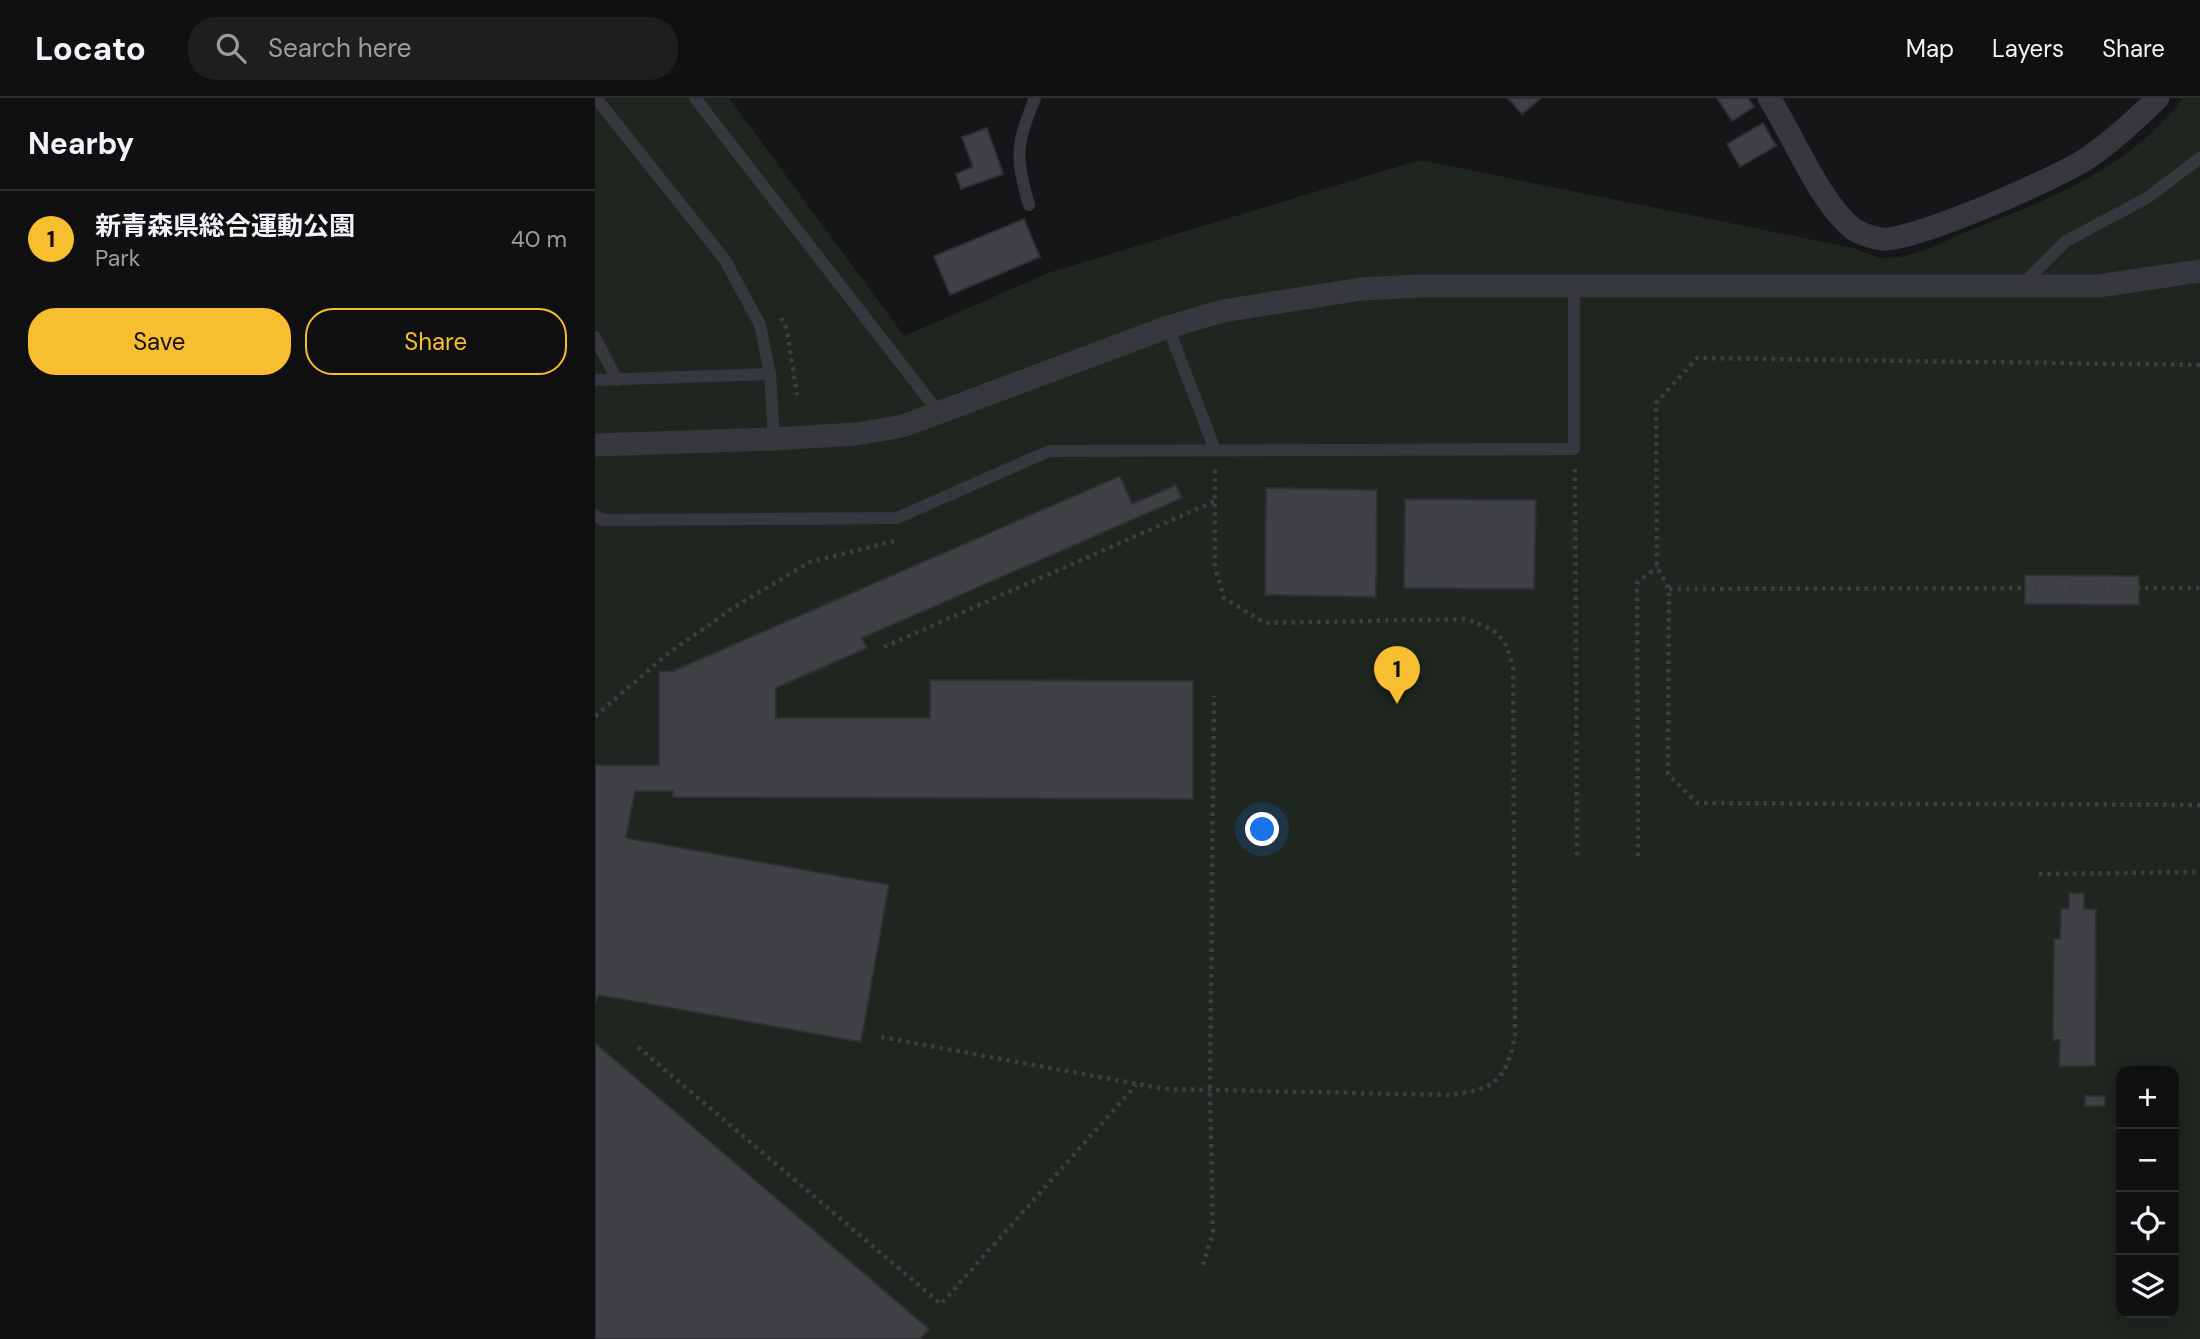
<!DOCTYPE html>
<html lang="en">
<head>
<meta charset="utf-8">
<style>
  :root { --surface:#101012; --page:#1e1e20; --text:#f1f3f6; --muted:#9c9d9f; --line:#303032; --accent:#f7be2f }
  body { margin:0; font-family:"DM Sans","Noto Sans JP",sans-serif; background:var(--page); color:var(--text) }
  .controls { position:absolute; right:21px; bottom:21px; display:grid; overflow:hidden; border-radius:14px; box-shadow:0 4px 18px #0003 }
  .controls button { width:63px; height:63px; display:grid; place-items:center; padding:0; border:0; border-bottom:2px solid var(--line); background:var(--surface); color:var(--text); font:35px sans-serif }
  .you { position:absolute; left:668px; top:732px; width:24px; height:24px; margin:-18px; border:5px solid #fff; border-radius:50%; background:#1a73e8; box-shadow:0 0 0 10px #1a73e833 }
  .badge { display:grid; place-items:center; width:46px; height:46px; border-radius:50%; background:var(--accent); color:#111; font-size:23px; font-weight:700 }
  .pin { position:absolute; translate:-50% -58px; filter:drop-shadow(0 2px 4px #0008) }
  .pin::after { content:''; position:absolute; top:37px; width:24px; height:21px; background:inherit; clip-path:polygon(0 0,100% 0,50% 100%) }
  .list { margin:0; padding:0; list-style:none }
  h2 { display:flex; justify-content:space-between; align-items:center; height:91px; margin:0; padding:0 28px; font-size:30px }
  h2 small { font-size:23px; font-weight:400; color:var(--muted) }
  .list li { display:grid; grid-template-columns:46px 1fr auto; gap:21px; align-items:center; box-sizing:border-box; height:98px; padding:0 28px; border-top:2px solid var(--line) }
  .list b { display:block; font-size:26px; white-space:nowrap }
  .list p { margin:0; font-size:23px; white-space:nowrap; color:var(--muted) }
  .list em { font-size:23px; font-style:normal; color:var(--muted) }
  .actions { display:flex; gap:14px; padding:21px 28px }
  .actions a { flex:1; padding:16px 0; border:2px solid var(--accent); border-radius:28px; text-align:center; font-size:24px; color:var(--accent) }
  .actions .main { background:var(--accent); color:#111 }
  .icon { flex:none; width:38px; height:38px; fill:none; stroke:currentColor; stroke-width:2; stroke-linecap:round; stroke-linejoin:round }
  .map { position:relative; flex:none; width:1605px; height:1241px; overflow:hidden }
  header { display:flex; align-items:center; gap:42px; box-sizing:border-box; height:98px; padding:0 35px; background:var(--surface); border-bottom:2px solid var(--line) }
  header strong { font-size:33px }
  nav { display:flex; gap:38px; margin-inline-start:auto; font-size:24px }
  .search { width:490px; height:63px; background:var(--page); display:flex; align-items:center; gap:18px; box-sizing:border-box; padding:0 24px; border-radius:28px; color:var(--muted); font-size:26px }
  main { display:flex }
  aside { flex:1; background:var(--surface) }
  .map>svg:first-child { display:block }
  .green { fill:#1e261f; fill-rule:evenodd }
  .building { fill:#404145; stroke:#303034; stroke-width:2 }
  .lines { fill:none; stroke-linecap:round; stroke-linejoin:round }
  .path { stroke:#3d3e44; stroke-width:4.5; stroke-dasharray:3.5 5; stroke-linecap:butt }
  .lane { stroke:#37383d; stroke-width:12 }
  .street { stroke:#37383d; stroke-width:23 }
</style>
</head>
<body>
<header>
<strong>Locato</strong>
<div class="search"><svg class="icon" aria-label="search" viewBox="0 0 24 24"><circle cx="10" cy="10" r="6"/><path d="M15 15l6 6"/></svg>Search here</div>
<nav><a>Map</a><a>Layers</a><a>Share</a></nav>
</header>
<main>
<aside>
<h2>Nearby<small></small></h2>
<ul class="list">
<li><span class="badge">1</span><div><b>新青森県総合運動公園</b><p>Park</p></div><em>40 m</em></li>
</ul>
<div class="actions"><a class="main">Save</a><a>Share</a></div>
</aside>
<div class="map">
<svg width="1605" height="1241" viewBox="0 0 1605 1241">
  <rect width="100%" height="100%" fill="#161618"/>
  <path class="green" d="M0,0H134L309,238L453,175L825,62L1258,150C1267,153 1278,159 1288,160C1316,161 1344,145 1369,135C1450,103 1534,72 1588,0H1605V1241H0ZM1526,973H1579V1215H1526Z"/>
  <g class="building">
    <polygon points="913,0 946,0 927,16"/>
    <polygon points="1122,0 1153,0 1159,9 1137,23"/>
    <polygon points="1168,25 1181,48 1145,69 1132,46"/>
    <polygon points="392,30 408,76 366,91 361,76 378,69 367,39"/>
    <polygon points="429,121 445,159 355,197 339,158"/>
    <polygon points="525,378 537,406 581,387 587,400 267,540 272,550 181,590 181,620 335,620 335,582 598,583 598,701 78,699 78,693 40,693 31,740 294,787 266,944 4,897 0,904 0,667 64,667 64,573 78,573"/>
    <polygon points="671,390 782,392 781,499 670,497"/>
    <polygon points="810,401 941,402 939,491 809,490"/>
    <polygon points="1430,477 1544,478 1544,507 1430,506"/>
    <polygon points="1474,795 1489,795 1489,811 1501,811 1500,968 1464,968 1465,942 1458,942 1459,841 1465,841 1466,811 1474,811"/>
    <polygon points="0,945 334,1231 325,1241 0,1241"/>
    <rect x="1490" y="998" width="20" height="10"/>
  </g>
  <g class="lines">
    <g class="path">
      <polyline points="186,220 192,232 202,297"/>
      <polyline points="1605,267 1102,260 1061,305 1062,469 1074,491 1073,676 1102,705 1605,707"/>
      <polyline points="980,371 982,759"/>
      <polyline points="1074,491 1605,490"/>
      <polyline points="289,549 620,403"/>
      <polyline points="0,618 75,554 141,508 215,464 303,442"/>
      <polyline points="1043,758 1042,485 1062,469"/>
      <polyline points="1444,776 1605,774"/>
      <path d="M286,939L570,991L852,997C899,992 911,984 920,937L918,570C910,536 904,533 871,521L670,525L629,500L620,469V370"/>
      <polyline points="43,949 346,1206 541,987"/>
      <polyline points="608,1167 618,1134 615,992 619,598"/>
    </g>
    <g class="lane">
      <polyline points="1,0 130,162 165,227 175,276 179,341"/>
      <polyline points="100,0 345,316"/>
      <path d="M434,107C420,58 421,47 440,0"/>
      <polyline points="1426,188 1471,143 1552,100 1605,60"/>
      <polyline points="573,229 620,352"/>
      <polyline points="0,239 22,282"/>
      <polyline points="0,282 175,276"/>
      <polyline points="0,417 8,422 302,420 454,353 979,351 979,189"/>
    </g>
    <g class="street">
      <path d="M1174,0C1198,37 1224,103 1257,130C1263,135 1278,140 1287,141C1317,144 1466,79 1494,59C1519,42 1541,21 1563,0"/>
      <polyline points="0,347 179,341 261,336 308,328 573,229 628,213 766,191 824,188 1503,188 1605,173"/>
    </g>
  </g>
</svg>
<div class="controls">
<button>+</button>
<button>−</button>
<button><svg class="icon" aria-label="locate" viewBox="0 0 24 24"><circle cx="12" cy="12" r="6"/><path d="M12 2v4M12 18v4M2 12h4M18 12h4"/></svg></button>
<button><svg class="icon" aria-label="layers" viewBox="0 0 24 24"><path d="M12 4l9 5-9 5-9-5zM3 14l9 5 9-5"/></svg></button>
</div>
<div class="you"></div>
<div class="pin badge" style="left:802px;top:606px">1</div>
</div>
</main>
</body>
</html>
